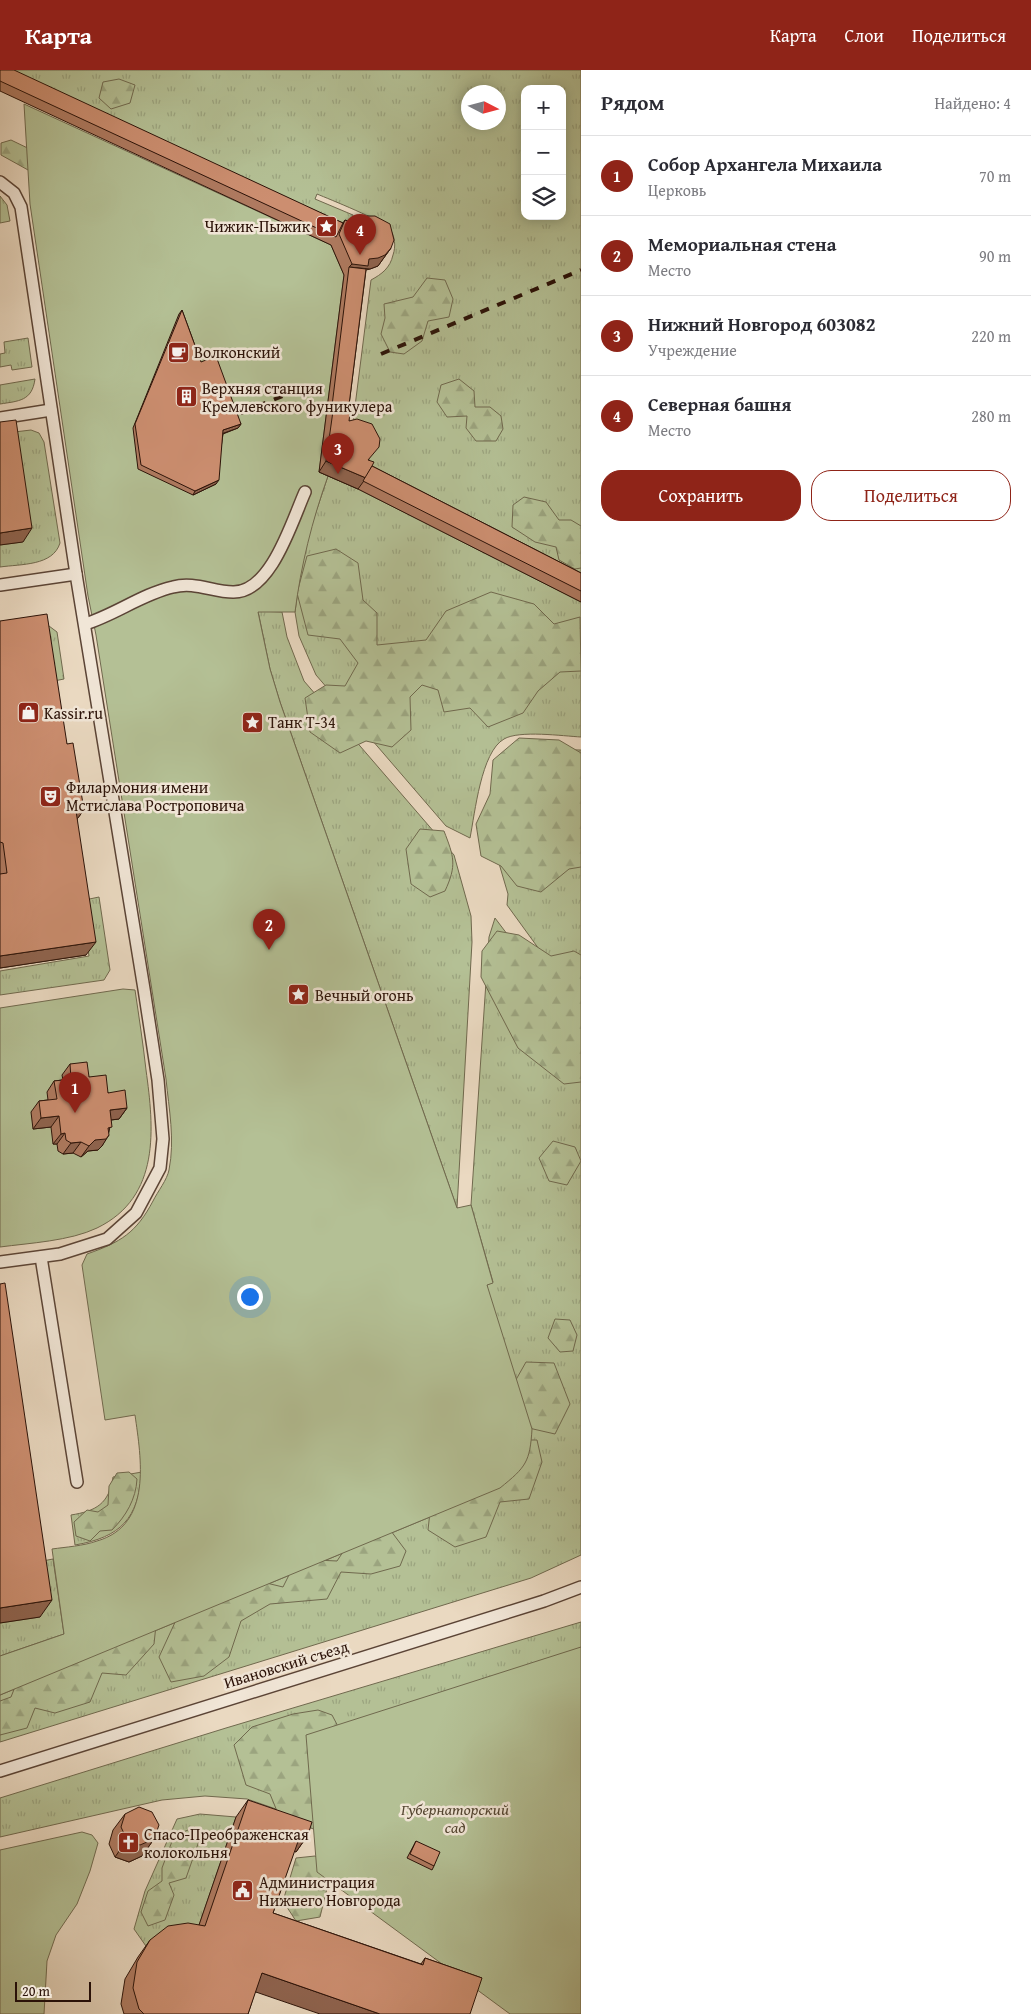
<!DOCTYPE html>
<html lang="ru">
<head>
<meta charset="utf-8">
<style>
  :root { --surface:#fff; --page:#f7f7f7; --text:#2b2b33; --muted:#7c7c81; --line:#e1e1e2; --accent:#8f2418 }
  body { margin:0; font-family:"Gentium Book Plus",serif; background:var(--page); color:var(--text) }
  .controls { position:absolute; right:15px; top:15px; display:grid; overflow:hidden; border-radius:10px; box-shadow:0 2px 12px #0003 }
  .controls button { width:45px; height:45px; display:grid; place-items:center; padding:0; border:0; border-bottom:1px solid var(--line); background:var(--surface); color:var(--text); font:25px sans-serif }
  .compass { position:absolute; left:461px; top:15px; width:45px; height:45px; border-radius:50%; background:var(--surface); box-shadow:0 2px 12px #0003; rotate:96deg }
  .scale { position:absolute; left:15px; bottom:12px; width:76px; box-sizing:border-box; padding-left:5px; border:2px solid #2b1208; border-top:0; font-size:14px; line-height:18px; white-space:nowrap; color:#2b1208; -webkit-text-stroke:4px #f1e6d7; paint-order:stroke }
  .you { position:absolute; left:249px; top:1226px; width:18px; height:18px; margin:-12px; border:4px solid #fff; border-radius:50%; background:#1a73e8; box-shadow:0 0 0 8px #1a73e833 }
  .badge { display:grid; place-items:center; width:32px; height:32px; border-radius:50%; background:var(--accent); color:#fff; font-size:16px; font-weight:700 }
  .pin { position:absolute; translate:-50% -41px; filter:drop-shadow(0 1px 2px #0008) }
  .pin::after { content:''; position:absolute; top:26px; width:18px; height:15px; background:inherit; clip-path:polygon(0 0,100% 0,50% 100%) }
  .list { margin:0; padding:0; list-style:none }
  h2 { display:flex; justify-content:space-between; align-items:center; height:65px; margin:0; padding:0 20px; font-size:21px }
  h2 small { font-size:16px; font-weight:400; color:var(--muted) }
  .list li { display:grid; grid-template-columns:32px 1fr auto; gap:15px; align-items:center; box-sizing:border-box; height:80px; padding:0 20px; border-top:1px solid var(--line) }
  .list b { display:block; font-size:19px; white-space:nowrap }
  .list p { margin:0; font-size:16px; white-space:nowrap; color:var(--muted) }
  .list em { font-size:16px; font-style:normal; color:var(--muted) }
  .actions { display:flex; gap:10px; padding:15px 20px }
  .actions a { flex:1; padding:11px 0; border:1px solid var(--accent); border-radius:20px; text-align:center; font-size:18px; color:var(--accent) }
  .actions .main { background:var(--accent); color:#fff }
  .icon { flex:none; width:28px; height:28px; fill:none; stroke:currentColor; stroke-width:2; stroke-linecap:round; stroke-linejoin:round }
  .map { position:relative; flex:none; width:581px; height:1944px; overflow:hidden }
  header { display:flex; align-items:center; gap:30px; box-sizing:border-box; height:70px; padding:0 25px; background:var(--accent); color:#fff }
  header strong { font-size:24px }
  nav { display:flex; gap:28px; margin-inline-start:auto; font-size:18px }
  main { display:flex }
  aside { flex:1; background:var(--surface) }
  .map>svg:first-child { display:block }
  .grass { fill:url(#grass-tufts); stroke:#70694e; fill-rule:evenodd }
  .forest { fill:url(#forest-firs); stroke:#70694e }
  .park { fill:#b4c095; stroke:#70694e }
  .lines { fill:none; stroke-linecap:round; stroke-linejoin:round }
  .service-casing { stroke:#5b4436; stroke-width:14 }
  .service { stroke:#f1e6d7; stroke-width:11 }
  .rail { stroke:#2b1208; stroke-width:4; stroke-dasharray:9 9; stroke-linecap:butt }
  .wall { fill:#af7a60; stroke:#2b1208 }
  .shaded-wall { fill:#8f634e; stroke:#2b1208 }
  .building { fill:#cc8e70; stroke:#2b1208 }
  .labels { text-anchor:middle; stroke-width:5; stroke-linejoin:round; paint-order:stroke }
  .poi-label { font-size:16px; fill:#2b1208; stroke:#f1e6d7; text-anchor:start }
  .street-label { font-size:16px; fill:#2b1208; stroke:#f1e6d7 }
  .park-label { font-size:16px; font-style:italic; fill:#544632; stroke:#f1e6d7 }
</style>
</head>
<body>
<header>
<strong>Карта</strong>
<nav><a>Карта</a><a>Слои</a><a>Поделиться</a></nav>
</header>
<main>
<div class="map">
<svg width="581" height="1944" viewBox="0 0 581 1944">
  <defs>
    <pattern id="grass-tufts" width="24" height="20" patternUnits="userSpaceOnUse" patternTransform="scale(1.25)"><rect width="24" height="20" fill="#b4c095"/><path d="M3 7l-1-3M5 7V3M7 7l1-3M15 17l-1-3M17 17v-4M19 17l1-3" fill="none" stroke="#9ba47f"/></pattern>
    <pattern id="forest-firs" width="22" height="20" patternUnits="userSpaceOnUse" patternTransform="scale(1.25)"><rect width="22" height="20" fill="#b4c095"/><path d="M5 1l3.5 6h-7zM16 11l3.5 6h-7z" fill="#9ba47f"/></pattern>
  </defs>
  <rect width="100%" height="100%" fill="#ead9c1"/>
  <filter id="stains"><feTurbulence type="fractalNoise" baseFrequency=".004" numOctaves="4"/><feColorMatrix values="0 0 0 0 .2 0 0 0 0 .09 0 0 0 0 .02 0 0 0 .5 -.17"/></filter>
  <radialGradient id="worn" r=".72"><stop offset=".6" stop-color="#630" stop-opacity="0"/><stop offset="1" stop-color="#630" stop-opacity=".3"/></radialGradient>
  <g class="grass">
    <path d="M0,0H581V513L367,395L372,379L352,360L371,210C382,204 390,198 393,185C396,176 395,167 390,159C384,151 329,129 317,124L315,129L353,145L352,161ZM525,19H562V146H525ZM468,22H498V52H468Z"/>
    <polygon points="0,126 7,135 10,151 0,153"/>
    <polygon points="28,268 32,297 12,300 11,295 0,297 0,284 5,283 4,272"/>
    <path d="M35,309C32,331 19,331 0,334V315Z"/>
    <path d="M31,360L39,363L44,372L60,473C53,496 21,494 0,497V475L22,472L6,363Z"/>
    <path d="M328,406L358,419L581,532V667C563,666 519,660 504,669C481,682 475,743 470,768L446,756L316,605L299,566L295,542L300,504L308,466Z"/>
    <polygon points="258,541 282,542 287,567 304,611 454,785 471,846 472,872 457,1138 280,632 270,599"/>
    <polygon points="49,556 57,562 64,609 49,612 40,557"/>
    <polygon points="520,679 581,680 581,937 507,835 508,824 495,780"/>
    <polygon points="99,827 110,900 104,910 0,925 0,901 89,886 80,831"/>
    <polygon points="495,848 581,962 581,1485 531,1508 0,1672 0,1625 500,1418 487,1215 493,1212 471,1135 489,867"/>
    <path d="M142,1402C138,1449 121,1467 75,1475L71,1445C96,1441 109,1434 113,1407Z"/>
    <polygon points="53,1489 64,1564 0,1586 0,1553 40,1547 32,1493"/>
    <polygon points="581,1552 581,1611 302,1748 247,1729 205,1726 162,1730 0,1767 0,1728 226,1658"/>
    <polygon points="200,1744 236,1747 193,1873 148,1879 134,1859 145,1821 177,1749"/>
  </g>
  <g class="forest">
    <polygon points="119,9 135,15 130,33 111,39 99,28 103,12"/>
    <polygon points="11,70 71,99 66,121 1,85 1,73"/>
    <polygon points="427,208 445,210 453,229 449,247 428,251 422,271 404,284 390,282 381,264 385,248 384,234 413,227"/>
    <polygon points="459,309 474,321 475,337 490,337 501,346 503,359 496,371 476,371 466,358 467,346 447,347 437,332 441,315"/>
    <polygon points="524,427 546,432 559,450 571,450 581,456 581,498 575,499 559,490 556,477 535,472 512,457 513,435"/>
    <polygon points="336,479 358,493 363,530 377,543 377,575 426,570 446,541 491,522 534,534 554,554 580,547 581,601 560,602 538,621 523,643 488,657 470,638 444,642 438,620 422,615 410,627 411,660 392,677 366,671 340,683 310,662 305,628 326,615 345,616 358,593 340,569 308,565 297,523 307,486"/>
    <polygon points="519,668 559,670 581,683 581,797 569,799 541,822 517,816 501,796 481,786 476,754 490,724 493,690"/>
    <path d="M420,759L444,761C454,787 457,795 445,821L430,827L411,814L406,779Z"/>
    <polygon points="497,861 519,865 551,886 574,881 581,885 581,1012 564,1014 518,978 481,907 482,881"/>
    <polygon points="553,1071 575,1077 581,1091 567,1115 549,1111 539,1088"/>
    <polygon points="555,1249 570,1250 577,1265 573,1281 560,1282 548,1268"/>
    <polygon points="526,1292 554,1293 570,1334 555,1364 520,1356 513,1315"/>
    <polygon points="510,1370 537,1370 542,1392 529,1429 500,1432 486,1467 455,1477 428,1460 430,1442"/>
    <path d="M129,1402L137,1409C136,1429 126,1446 112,1460L100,1461L90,1471L76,1466L74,1452L87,1440L98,1442L108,1435L109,1416L117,1403Z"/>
    <polygon points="391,1461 406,1481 400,1496 371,1504 341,1502 327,1529 270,1534 241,1551 229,1587 204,1606 171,1612 159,1587 177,1548 258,1511 283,1517 291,1501 316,1490 337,1491 349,1473"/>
    <polygon points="156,1555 154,1574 126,1605 102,1603 90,1632 55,1643 35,1638 27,1658 0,1665 0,1631 11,1627 24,1594"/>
    <polygon points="318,1640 332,1645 351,1681 324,1763 279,1746 270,1724 246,1715 234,1675 252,1657 293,1644"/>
    <polygon points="195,1757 199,1771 186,1808 169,1813 174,1825 165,1850 148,1856 141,1842 148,1821 162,1811 162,1798 174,1766"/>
    <polygon points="315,1786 331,1802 320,1847 296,1851 283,1831 296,1788"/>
  </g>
  <g class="park">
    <path d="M24,34L331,175L344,205L319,402L328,406C312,451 301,495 295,542H258L270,599L280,632L457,1138L471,1135L493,1213L487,1215L532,1359C530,1392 526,1397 500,1418L0,1625V1586L64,1564L52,1479C66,1477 83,1476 97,1471C153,1455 141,1388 135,1345L105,1350L82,1195L87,1184C121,1172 136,1163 153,1131C158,1121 167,1110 169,1100C175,1070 169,1039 166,1009L96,565L88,526L30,134Z"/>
    <path d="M123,919L135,920C139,947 143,973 146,1000C154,1058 161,1127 97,1158C70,1171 30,1173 0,1177V938Z"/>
    <polygon points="581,1577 581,1944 510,1944 317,1802 306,1665"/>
    <polygon points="82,1762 92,1765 98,1773 90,1801 77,1834 56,1865 47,1891 44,1944 0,1944 0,1780"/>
  </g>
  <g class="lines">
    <defs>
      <g id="service">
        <polyline points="0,112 14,123 21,137 76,504 144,919 158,1010 163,1069 160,1098 136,1143 107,1169 60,1184 0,1192"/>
        <polyline points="0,348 51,340"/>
        <polyline points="0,515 76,504"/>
        <path d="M85,554C115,545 142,524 173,517C194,511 213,522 233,522C271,523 292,451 305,422"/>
        <polyline points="41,1187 77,1412"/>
        <polyline points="0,1701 544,1531 581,1517"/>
      </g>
    </defs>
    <use href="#service" class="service-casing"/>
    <use href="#service" class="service"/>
    <g class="rail">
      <polyline points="381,284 581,200"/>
      <polyline points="224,350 302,318"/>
    </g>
  </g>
  <g class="wall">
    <polygon points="0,0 343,153 345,150 391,178 383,189 378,196 370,199 366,200 348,343 349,351 372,396 581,503 581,532 358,419 319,402 344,205 331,175 0,21"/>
    <polygon points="182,240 201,292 241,354 238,358 223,364 216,414 193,425 138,399 133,358 179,244"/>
    <polygon points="0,551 67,674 84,740 77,749 86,885 0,898"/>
    <polygon points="70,994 89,1007 127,1038 119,1049 111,1050 109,1062 102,1076 98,1080 88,1081 81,1087 73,1083 63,1084 58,1081 57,1074 53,1074 51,1057 33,1059 31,1042 39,1031 48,1030 47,1022 54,1011 63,1010 62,1005"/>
    <polygon points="248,1730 308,1765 296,1782 294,1781 273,1843 421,1894 425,1888 482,1908 255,1922 248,1944 124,1944 121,1934 125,1909 138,1887 150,1870 199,1855 236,1747"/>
    <polygon points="125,1744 154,1769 142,1786 129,1792 115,1787 109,1774 113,1760"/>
    <polygon points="416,1771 434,1796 432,1800 407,1788"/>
  </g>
  <g class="shaded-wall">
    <polygon points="391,178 383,189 378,196 370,199 349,197 352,194 369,189"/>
    <polygon points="241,354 238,358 221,364 223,360"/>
    <polygon points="326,391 366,408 358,419 319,402"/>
    <polygon points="219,410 216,414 193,425 195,421"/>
    <polygon points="32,458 23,472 0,475 0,463"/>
    <polygon points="84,740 74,753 76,741"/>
    <polygon points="96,872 86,885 0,898 0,886"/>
    <polygon points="127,1038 119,1049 102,1051 110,1040"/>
    <polygon points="59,1046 51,1057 33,1059 41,1048"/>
    <polygon points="65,1063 57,1074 53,1074 61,1064"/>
    <polygon points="109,1065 102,1076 98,1080 88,1081 81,1087 89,1076 95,1070"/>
    <polygon points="81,1072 73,1083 63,1084 71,1073"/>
    <polygon points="52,1530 40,1547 0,1553 0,1538"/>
    <polygon points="301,1763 308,1765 296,1782 289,1779"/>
    <polygon points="154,1769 142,1786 129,1792 115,1787 127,1770"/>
    <polygon points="262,1903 380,1944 320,1944 250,1920"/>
  </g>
  <g class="building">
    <polygon points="0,0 14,0 343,153 336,167 0,11"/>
    <polygon points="367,146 375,146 390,154 394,170 391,178 385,185 378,188 369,189 368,196 352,194 339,164 345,150 355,154"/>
    <polygon points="349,197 366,199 348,343 333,341 331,344"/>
    <polygon points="182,240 201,292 216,286 241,354 223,360 219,410 195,421 141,395 135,354"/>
    <polygon points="333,341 350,343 349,351 357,349 372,354 380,369 379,377 368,390 374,392 366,408 326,391"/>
    <polygon points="16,350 32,458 0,463 0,352"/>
    <polygon points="372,396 581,503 581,521 363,411"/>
    <polygon points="47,544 67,674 73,673 84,740 76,741 96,872 0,886 0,804 7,803 3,773 0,772 0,551"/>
    <polygon points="87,992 89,1007 106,1005 108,1023 125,1020 127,1038 110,1040 112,1057 108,1058 109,1065 106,1069 95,1070 89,1076 81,1072 71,1073 66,1070 65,1063 61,1064 59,1046 41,1048 39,1031 57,1029 54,1011 71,1009 70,994"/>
    <polygon points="5,1213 52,1530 0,1538 0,1214"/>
    <polygon points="248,1730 312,1752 308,1765 301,1763 273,1843 423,1895 425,1888 482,1908 470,1944 380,1944 262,1903 248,1944 144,1944 139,1939 133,1918 137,1892 150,1870 168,1856 188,1853 205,1856"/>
    <polygon points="139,1737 152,1742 159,1755 154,1769 140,1775 127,1770 121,1757 125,1744"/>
    <polygon points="416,1771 440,1782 434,1796 410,1784"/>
  </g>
  <defs>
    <symbol id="sight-square" viewBox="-11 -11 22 22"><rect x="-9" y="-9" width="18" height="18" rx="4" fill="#8f2418" stroke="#f1e6d7"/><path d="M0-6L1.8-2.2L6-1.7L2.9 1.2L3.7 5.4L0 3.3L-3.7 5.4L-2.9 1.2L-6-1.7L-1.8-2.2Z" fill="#fff"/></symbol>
    <symbol id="cafe-square" viewBox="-11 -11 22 22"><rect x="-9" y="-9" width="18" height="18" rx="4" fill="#8f2418" stroke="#f1e6d7"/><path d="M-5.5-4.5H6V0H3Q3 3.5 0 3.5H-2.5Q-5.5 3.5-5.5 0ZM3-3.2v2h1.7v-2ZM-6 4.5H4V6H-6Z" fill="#fff"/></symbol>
    <symbol id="building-square" viewBox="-11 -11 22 22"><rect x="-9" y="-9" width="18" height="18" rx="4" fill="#8f2418" stroke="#f1e6d7"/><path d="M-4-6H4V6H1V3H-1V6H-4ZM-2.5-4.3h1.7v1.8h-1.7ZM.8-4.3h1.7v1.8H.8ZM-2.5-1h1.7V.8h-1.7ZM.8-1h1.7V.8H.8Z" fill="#fff"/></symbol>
    <symbol id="shop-square" viewBox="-11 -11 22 22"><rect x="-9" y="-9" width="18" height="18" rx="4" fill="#8f2418" stroke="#f1e6d7"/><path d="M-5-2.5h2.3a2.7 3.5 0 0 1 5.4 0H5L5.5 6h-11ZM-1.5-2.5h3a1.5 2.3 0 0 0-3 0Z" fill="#fff"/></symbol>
    <symbol id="theatre-square" viewBox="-11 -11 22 22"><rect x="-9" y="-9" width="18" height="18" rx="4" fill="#8f2418" stroke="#f1e6d7"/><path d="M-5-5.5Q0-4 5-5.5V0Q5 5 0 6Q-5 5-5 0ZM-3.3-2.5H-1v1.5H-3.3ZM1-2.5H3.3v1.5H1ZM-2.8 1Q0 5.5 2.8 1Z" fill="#fff"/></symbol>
    <symbol id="church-square" viewBox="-11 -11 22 22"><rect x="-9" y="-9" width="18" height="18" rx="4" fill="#8f2418" stroke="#f1e6d7"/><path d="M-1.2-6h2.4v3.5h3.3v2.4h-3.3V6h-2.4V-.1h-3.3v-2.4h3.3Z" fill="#fff"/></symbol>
    <symbol id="civic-square" viewBox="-11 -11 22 22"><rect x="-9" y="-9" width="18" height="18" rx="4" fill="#8f2418" stroke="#f1e6d7"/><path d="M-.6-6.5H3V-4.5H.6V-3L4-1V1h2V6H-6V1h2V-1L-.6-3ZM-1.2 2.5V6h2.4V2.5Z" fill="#fff"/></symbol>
  </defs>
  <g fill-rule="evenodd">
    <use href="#sight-square" x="314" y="144" width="25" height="25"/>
    <use href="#cafe-square" x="166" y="270" width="25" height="25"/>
    <use href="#building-square" x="174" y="314" width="25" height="25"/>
    <use href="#shop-square" x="16" y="630" width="25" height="25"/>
    <use href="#sight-square" x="240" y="640" width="25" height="25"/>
    <use href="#theatre-square" x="38" y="714" width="25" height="25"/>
    <use href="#sight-square" x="286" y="912" width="25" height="25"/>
    <use href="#church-square" x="116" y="1760" width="25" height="25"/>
    <use href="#civic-square" x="230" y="1808" width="25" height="25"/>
  </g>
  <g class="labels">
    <g class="poi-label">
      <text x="310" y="162" text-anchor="end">Чижик-Пыжик</text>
      <text x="194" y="288">Волконский</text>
      <text x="202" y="324">Верхняя станция<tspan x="202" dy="18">Кремлевского фуникулера</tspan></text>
      <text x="44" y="649">Kassir.ru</text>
      <text x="268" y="658">Танк Т-34</text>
      <text x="66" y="723">Филармония имени<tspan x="66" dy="18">Мстислава Ростроповича</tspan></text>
      <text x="315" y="931">Вечный огонь</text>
      <text x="144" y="1770">Спасо-Преображенская<tspan x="144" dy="18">колокольня</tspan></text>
      <text x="259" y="1818">Администрация<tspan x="259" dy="18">Нижнего Новгорода</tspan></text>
    </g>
    <g class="street-label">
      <text transform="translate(286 1594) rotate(-17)" y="6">Ивановский съезд</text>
    </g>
    <g class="park-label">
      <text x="455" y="1745">Губернаторский<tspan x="455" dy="18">сад</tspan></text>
    </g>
  </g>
  <rect width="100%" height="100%" filter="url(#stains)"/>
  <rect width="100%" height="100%" fill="url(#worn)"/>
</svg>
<div class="controls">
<button>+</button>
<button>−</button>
<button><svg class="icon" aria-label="layers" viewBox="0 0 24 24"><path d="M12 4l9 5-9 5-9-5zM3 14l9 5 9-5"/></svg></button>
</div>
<svg class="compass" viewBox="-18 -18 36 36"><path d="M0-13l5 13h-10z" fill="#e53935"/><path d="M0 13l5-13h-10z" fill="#7c7c81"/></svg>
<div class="scale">20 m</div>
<div class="you"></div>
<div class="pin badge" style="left:75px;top:1043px">1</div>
<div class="pin badge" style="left:269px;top:880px">2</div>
<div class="pin badge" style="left:338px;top:404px">3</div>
<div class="pin badge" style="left:360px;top:185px">4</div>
</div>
<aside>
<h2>Рядом<small>Найдено: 4</small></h2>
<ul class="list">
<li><span class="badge">1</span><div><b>Собор Архангела Михаила</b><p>Церковь</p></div><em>70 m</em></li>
<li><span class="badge">2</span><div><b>Мемориальная стена</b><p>Место</p></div><em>90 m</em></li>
<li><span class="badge">3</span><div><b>Нижний Новгород 603082</b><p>Учреждение</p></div><em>220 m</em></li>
<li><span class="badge">4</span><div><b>Северная башня</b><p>Место</p></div><em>280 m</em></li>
</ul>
<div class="actions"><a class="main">Сохранить</a><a>Поделиться</a></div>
</aside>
</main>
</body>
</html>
